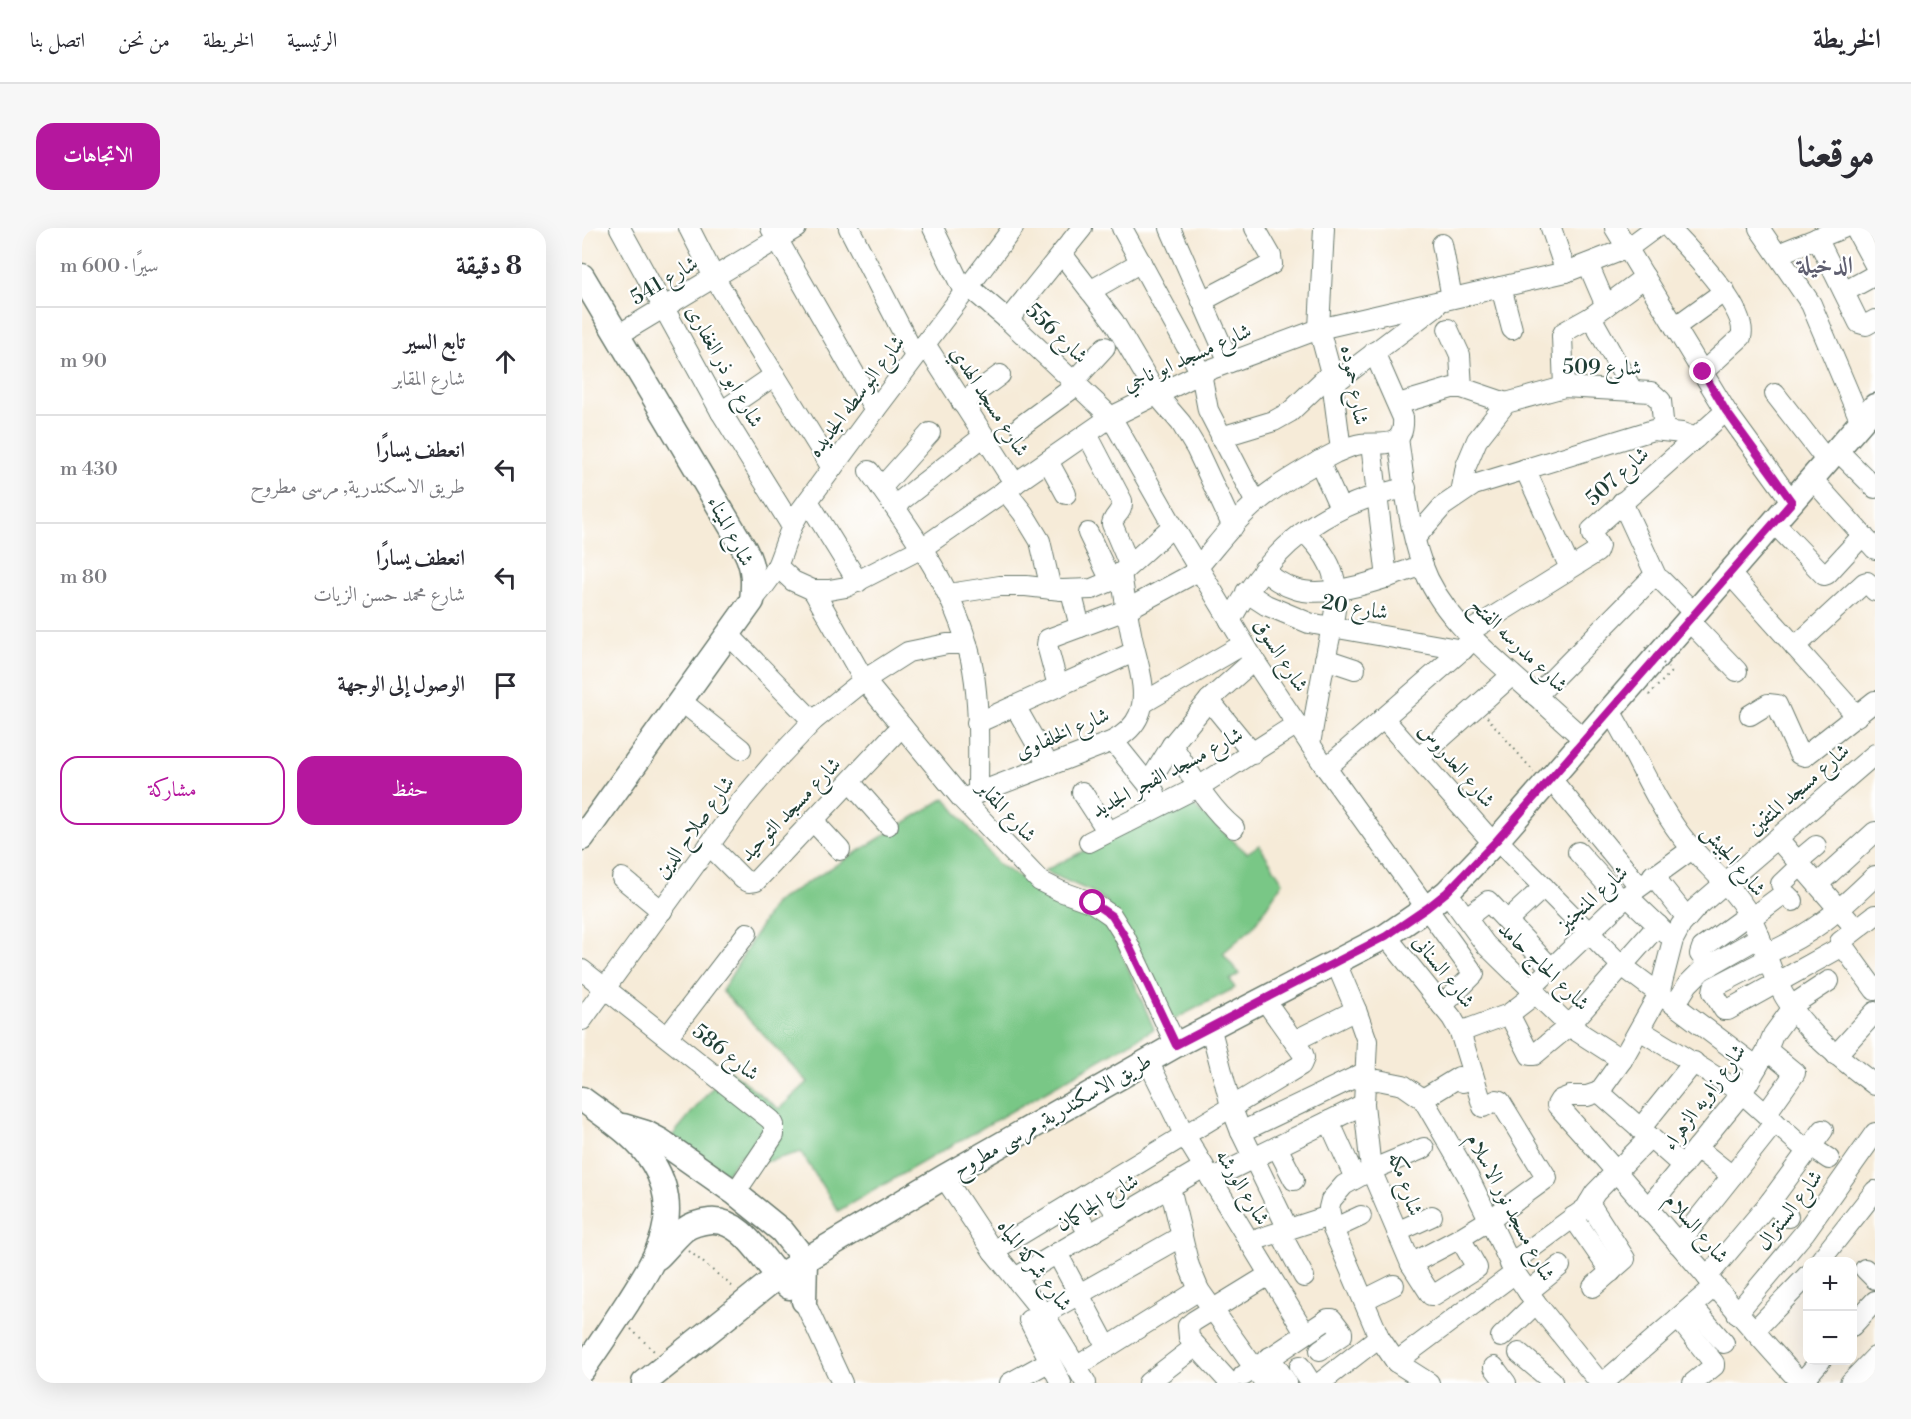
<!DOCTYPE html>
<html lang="ar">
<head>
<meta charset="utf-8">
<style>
  :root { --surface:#fff; --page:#f7f7f7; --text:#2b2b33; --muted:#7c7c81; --line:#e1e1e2; --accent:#b5179e }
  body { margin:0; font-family:"Libre Bodoni",Amiri,serif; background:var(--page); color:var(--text); direction:rtl }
  .controls { position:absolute; right:18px; bottom:18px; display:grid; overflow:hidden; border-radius:12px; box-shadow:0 6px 24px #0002 }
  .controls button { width:54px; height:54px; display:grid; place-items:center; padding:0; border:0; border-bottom:2px solid var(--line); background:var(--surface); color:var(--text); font:30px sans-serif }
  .stop { position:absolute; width:18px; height:18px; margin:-14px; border:4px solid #b5179e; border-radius:50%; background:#fff }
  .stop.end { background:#b5179e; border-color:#fff; box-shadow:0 2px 6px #0008 }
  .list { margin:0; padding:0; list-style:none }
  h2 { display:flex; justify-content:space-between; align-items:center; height:78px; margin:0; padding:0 24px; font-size:26px }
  h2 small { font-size:20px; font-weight:400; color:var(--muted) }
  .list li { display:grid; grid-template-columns:39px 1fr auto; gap:18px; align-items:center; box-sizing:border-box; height:108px; padding:0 24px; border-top:2px solid var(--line) }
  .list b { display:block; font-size:22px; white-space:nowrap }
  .list p { margin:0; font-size:20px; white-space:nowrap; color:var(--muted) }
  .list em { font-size:20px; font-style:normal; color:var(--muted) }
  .actions { display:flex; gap:12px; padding:18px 24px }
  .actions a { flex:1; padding:14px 0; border:2px solid var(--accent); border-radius:18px; text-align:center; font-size:21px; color:var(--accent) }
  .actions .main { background:var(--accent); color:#fff }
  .icon { flex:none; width:33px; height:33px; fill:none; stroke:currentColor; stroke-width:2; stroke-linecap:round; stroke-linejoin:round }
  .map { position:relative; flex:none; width:1293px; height:1155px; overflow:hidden; direction:ltr; border-radius:18px }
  header { display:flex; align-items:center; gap:36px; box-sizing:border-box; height:84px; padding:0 30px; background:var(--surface); border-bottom:2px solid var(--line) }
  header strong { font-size:28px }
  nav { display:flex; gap:33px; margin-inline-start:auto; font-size:21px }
  .intro { display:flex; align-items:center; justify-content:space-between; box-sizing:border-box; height:144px; padding:0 36px }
  h1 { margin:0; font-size:42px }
  .button { padding:15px 27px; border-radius:18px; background:var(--accent); color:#fff; font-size:21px; font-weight:700 }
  main { display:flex; gap:36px; padding:0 36px }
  aside { flex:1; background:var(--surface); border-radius:18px; box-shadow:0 6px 24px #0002 }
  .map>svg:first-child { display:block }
  .green { fill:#79c786; stroke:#4c825d; stroke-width:1.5 }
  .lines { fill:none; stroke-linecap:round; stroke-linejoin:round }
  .minor-casing { stroke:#6a7a6d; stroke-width:22 }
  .major-casing { stroke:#6a7a6d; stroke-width:27 }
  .path { stroke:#6a7a6d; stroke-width:2; stroke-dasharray:1.5 4.5; stroke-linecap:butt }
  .minor { stroke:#fff; stroke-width:20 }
  .major { stroke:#fff; stroke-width:24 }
  .path-bridge { stroke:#6a7a6d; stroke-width:2; stroke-dasharray:1.5 4.5; stroke-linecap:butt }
  .route { stroke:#b5179e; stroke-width:8 }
  .labels { text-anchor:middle; stroke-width:4.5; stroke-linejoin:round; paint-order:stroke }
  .street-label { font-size:21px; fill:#1f3d34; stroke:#fff }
  .quarter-label { font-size:24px; font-weight:bold; fill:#5f5f70; stroke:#fff }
</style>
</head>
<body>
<header>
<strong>الخريطة</strong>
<nav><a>الرئيسية</a><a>الخريطة</a><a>من نحن</a><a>اتصل بنا</a></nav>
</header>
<div class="intro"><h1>موقعنا</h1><a class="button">الاتجاهات</a></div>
<main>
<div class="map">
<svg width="1293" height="1155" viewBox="0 0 1293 1155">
  <rect width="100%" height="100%" fill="#fff"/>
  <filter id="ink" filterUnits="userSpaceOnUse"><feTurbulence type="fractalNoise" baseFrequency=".0167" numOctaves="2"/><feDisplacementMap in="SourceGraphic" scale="12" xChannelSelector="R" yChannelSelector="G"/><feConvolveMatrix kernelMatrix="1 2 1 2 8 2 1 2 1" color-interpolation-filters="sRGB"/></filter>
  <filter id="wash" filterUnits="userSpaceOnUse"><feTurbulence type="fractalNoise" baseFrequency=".008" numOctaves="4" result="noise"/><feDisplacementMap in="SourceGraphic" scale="24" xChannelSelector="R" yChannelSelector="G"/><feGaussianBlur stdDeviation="1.35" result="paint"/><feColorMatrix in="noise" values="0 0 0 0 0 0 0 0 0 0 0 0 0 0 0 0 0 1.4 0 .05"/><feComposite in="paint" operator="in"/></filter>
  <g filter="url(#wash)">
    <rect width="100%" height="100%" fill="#f6ebd8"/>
    <g class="green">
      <polygon points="363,570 417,637 467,667 515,689 524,698 536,716 572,801 256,983 219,924 176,936 160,926 144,946 90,908 146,841 197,881 226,854 140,763 192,675"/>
      <polygon points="604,571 665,625 677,617 701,654 671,699 641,725 657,746 648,752 653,760 591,792 523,672 508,663 462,643"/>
    </g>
  </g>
  <g filter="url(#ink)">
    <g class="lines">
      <defs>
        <g id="minor">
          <polyline points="38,0 139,184 209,297"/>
          <polyline points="107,0 132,49 250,240"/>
          <polyline points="189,0 293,182"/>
          <polyline points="267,0 333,128"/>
          <polyline points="351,0 382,64"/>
          <polyline points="540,0 619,145 626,182 674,275"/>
          <polyline points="588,0 647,134"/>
          <polyline points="742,0 737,101 749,145 759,222"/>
          <polyline points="969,0 984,44"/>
          <polyline points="1033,0 1144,183 1210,274"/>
          <path d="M1087,0C1105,20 1168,82 1159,109L1121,144"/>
          <polyline points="1177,0 1229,76 1279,194"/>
          <polyline points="1273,0 1293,37"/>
          <polyline points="1235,10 1277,95 1284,97 1293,92"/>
          <polyline points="860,16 870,70"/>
          <polyline points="480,26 532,94 575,167 599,195 614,220 651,299"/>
          <polyline points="1196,26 1261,0"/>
          <polyline points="1006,36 1024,78"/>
          <polyline points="386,58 426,92 529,189 591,298 672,432 744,540 892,746 860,778"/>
          <polyline points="919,59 930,101"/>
          <polyline points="508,63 559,34"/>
          <polyline points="1262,64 1293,47"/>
          <polyline points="620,73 690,36 689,28 673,0"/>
          <polyline points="1009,89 1050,162"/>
          <polyline points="426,92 500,0"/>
          <polyline points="1093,99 1143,63"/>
          <polyline points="866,101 878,127 880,160"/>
          <polyline points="36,107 214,0"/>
          <polyline points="343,116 433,256"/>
          <polyline points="491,154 523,119"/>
          <polyline points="750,157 854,78"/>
          <polyline points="982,159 980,108 982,104 1009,89 1063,49"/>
          <polyline points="1193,166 1245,233"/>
          <polyline points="380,175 418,147"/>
          <polyline points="816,176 870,160 880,160 924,175"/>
          <polyline points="139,184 193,147"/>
          <polyline points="439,198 495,157"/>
          <path d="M505,206L540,273C541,285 532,286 530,296L547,336"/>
          <polyline points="639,209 692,193 708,184 749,145"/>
          <path d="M816,210C822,252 826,296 840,336C857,384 898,418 935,451C958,471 980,492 1003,512"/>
          <polyline points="789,216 805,350"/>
          <polyline points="1255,222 1293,260"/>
          <polyline points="466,233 484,266"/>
          <polyline points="737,233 758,280"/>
          <polyline points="943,241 988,340"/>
          <path d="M287,243C330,304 377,365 391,441C398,481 396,524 396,565"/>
          <polyline points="1230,251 1293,321"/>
          <polyline points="299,260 348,205"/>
          <polyline points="423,262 441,285 458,313 469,361"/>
          <polyline points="879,265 884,238 895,212 924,175 982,159 1069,164 1079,173 1082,202"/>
          <polyline points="226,273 276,354"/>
          <polyline points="1040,274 1075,350"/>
          <polyline points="312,278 402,208"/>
          <polyline points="1192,295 1242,347 1245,346 1281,307"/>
          <polyline points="506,305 529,353"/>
          <path d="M723,305C769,348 753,379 743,433C737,461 733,488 728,516"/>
          <polyline points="833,310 861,278 892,257 1071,202 1100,205 1114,210"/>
          <polyline points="195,338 211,353 231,362 247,362 264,359 340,320 529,189 619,145 737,101 984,44 1046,20 1073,0"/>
          <path d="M616,339C635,317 653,292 675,274C699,254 726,239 753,225C762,221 770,217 779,216C800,214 823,222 821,190L792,124"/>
          <path d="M681,342C691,350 700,357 713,361C746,372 808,349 841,337"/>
          <polyline points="1148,346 1275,488"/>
          <polyline points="231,362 282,452 380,571 458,653 478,663 511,675 530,688 542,707 594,817"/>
          <polyline points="489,363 498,399"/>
          <polyline points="664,364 684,377 727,395 881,422"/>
          <polyline points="367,366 418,358 444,358 479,362 510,361 529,353 539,345 591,298"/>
          <path d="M170,373C179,362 189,351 195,338C203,320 206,302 217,285L293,182L431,0"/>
          <path d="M648,393C688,320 741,276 824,260"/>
          <polyline points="1107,393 1155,443"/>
          <polyline points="885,405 1015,324 1017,318 1010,307 1010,302 1144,183"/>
          <polyline points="147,407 231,493"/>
          <polyline points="1213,419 1282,355 1285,354 1293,363"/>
          <polyline points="743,431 773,441"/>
          <polyline points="476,458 465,417 466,411 544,382 618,342"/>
          <polyline points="954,468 1068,352 1075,350 1079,352 1113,386"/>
          <polyline points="627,472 671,526"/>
          <polyline points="99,473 159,521"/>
          <polyline points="561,475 662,416"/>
          <polyline points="433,478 467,538"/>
          <path d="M1028,483C1053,523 1070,568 1098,606C1119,634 1148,655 1166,685C1179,706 1184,730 1194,752C1216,800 1253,826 1293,857"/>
          <polyline points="1168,487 1186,476 1195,477 1217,526 1223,528 1293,473"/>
          <polyline points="801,490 912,616"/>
          <polyline points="395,495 552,424"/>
          <polyline points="531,513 573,565"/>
          <path d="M590,517C609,546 625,578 652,600"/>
          <polyline points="837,530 930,447"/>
          <polyline points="744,540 887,416"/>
          <polyline points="969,551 1057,658"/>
          <polyline points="268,554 306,597"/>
          <polyline points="566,556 590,517 627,472 672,432"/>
          <polyline points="500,564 526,604"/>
          <path d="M385,569L531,513C542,507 552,499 557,487C568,463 553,429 549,405C545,385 542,365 539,345"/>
          <polyline points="231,593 258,622"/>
          <polyline points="1196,611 1274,701"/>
          <polyline points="915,612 1039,737 1175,839"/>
          <polyline points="507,614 618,558 715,496"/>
          <polyline points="127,617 161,651 167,654 174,653 320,498"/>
          <polyline points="996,624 1040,673"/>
          <polyline points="1216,633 1234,618"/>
          <polyline points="1071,647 1105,690"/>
          <polyline points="40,650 80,683"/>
          <polyline points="1199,656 1219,637"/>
          <polyline points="1236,656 1293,604"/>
          <polyline points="865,664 903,716 987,798 1040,832"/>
          <polyline points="1045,668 1085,706"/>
          <polyline points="1293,687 1258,714 1293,762"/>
          <polyline points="884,690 906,673 969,740"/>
          <polyline points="1169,690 1200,667 1205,667 1211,673"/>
          <polyline points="925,693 962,659"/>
          <polyline points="804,708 870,790 878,804 901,879 915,872 918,873 965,950 909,991 878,1010 829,1036"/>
          <path d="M1184,726C1231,706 1257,683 1293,648"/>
          <polyline points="1186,731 1132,759 1131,764 1142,782 1146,782 1261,718"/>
          <polyline points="754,735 774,782 785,813 782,876 789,942 829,1036 849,1067 852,1067 895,1040 878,1010"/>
          <polyline points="1128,738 1118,726 1120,720 1167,686"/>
          <polyline points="0,742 189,892 192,897 192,907 153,965"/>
          <polyline points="948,761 1045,668 1110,621"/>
          <polyline points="1093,777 1106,756 1120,742 1178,709"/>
          <polyline points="927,786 948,827 952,827 987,798 1076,697"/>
          <polyline points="0,792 160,572 194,532 231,493 282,452 326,424 365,416 385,416"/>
          <polyline points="628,798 649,878 659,904 706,1001"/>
          <polyline points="1058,802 1160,865 1225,923"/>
          <polyline points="878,804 927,786 953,766"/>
          <polyline points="86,808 165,705"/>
          <polyline points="712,813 774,782"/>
          <polyline points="1254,827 1293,784"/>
          <polyline points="566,833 602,906 723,1105"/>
          <polyline points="784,854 796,852 821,857 841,871 887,950 933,1045 954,1075 1018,1155"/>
          <polyline points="1017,864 1101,938"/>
          <polyline points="841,871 877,849 881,854 891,847"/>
          <polyline points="1184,886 1213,845 1185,822"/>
          <polyline points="747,893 773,950"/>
          <polyline points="1058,901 1112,834"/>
          <polyline points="659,904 784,844"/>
          <polyline points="695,919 712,952"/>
          <polyline points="1229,919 1247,931"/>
          <polyline points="842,920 789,942 762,957 749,972 747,980 751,1001 797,1109 814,1134 847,1155"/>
          <polyline points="1115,920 1150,948"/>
          <polyline points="362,949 411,1023 462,1086 504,1155"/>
          <polyline points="629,951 782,876"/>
          <polyline points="516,959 537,989"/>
          <polyline points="588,959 607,1038 617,1062 683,1155"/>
          <polyline points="1188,974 1206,989"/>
          <polyline points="1007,975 1043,1031 1011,1059"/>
          <polyline points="488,976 508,1006"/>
          <polyline points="1065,981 1160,865 1185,822 1191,807 1215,774 1247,753"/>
          <polyline points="991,989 1029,1044"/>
          <polyline points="751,1001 779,988"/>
          <polyline points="698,1004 722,1049"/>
          <polyline points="815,1004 850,988"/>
          <polyline points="667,1014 747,988"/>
          <polyline points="1096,1016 1193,894"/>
          <polyline points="411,1023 719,837 722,830 721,826 682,771"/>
          <polyline points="475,1025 525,1119"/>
          <polyline points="1237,1034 1293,963"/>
          <polyline points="928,1036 1004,980 1013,965 1068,909"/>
          <polyline points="1283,1041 1293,1051"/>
          <polyline points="1125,1049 1188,974 1241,902"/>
          <polyline points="433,1050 622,939"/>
          <polyline points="946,1064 978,1038"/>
          <polyline points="782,1072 812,1057"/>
          <polyline points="222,1073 260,1155"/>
          <polyline points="1110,1078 1142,1115"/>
          <polyline points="1155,1085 1223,1004 1293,905"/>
          <polyline points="462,1086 600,1008"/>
          <polyline points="1096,1090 1132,1135 1132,1138 1111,1155"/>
          <polyline points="447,1092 479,1155"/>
          <polyline points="1270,1098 1293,1073"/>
          <polyline points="1172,1103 1226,1047"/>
          <polyline points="919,1109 954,1075"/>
          <polyline points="937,1125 970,1153"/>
          <polyline points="688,1129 705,1155"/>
          <polyline points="814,1134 933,1045"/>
          <polyline points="718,1138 729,1155"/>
          <polyline points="494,1139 617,1062"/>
          <polyline points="912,1139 924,1155"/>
          <polyline points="661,1148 746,1091 750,1091 760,1104 760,1107 738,1122"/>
          <polyline points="428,1155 468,1133"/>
          <polyline points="566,1155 614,1118"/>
          <polyline points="648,1155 607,1110 606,1098 612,1093 687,1047"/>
          <polyline points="738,1155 797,1109"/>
          <polyline points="1021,1155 1133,1058"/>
          <path d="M1219,1155C1135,1064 1058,968 975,877L978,872L988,868H1005L1017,864L1040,832L1077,766L1091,712L1099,697L1114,680L1293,526"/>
          <polyline points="1219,1155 1239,1132"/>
          <polyline points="1268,1155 1293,1129"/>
        </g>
        <g id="major">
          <path d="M0,48L163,322C172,339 172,354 170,373L0,610"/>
          <path d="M0,871C24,889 55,908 71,935C103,987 74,1030 46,1074C31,1097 16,1120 0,1142"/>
          <polyline points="41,898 64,905 79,913 153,965 200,1003 223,1032 222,1073"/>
          <path d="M76,1029C85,1020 93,1010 102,1002C110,996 119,994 128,993C163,990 183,1039 207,1059"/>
          <polyline points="62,1155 195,1049 223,1032 362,949 594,817 804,708 845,680 865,664 915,612 1293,178"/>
        </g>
      </defs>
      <use href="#minor" class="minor-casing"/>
      <use href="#major" class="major-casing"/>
      <g class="path">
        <polyline points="1067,467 1090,443"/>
        <polyline points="905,489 952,544"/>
        <polyline points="107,1023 151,1059"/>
        <polyline points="49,1101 73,1124"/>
      </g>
      <use href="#minor" class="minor"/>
      <use href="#major" class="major"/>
      <polyline class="path-bridge" points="1063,419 1090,443"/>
    </g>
  </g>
  <g class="lines" filter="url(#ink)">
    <polyline class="route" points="511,675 530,688 542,707 594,817 804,708 845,680 865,664 915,612 1210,274 1144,183 1121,144"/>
  </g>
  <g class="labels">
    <g class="street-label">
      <text transform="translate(82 52) rotate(-31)" y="7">شارع 541</text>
      <text transform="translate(475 105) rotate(44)" y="7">شارع 556</text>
      <text transform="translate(605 129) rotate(-24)" y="7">شارع مسجد ابو ناجي</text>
      <text transform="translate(143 138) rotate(61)" y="7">شارع ابو ذر الغفارى</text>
      <text transform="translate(1020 139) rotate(1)" y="7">شارع 509</text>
      <text transform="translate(773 157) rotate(80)" y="7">شارع حموده</text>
      <text transform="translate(274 168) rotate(-53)" y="7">شارع البوسطه الجديده</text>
      <text transform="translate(408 173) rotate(57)" y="7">شارع مسجد الهدي</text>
      <text transform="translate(1035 248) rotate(-42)" y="7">شارع 507</text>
      <text transform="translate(149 303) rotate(62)" y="7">شارع الميناء</text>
      <text transform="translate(773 379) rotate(10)" y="7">شارع 20</text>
      <text transform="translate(937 417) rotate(44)" y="7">شارع مدرسه الفتح</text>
      <text transform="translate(699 427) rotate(57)" y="7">شارع السوق</text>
      <text transform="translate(480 505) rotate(-23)" y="7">شارع الخلفاوى</text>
      <text transform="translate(875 537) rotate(49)" y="7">شارع العدروس</text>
      <text transform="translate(585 544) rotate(-28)" y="7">شارع مسجد الفجر الجديد</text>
      <text transform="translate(1216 561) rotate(-41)" y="7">شارع مسجد المتقين</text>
      <text transform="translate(208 581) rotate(-46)" y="7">شارع مسجد التوحيد</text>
      <text transform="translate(425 583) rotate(47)" y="7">شارع المقابر</text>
      <text transform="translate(112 599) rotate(-54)" y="7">شارع صلاح الدين</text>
      <text transform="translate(1152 632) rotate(50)" y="7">شارع الجيش</text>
      <text transform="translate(1010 670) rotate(-42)" y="7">شارع المنجنيز</text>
      <text transform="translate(962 738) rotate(44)" y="7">شارع الحاج حامد</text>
      <text transform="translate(862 743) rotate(52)" y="7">شارع السنانى</text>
      <text transform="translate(144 824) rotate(38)" y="7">شارع 586</text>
      <text transform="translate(1122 869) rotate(-54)" y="7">شارع زاويه الزهراء</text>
      <text transform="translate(470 887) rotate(-30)" y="7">طريق الاسكندرية, مرسى مطروح</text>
      <text transform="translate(824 956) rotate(71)" y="7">شارع مكه</text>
      <text transform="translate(661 959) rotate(59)" y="7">شارع الورشه</text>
      <text transform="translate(515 974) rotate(-31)" y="7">شارع الجاكمان</text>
      <text transform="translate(929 979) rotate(62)" y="7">شارع مسجد نور الاسلام</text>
      <text transform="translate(1207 982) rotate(-53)" y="7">شارع السنترال</text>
      <text transform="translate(1115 1000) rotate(49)" y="7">شارع السلام</text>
      <text transform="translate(453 1037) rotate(53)" y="7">شارع شركة المياه</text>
    </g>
    <g class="quarter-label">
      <text x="1243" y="45">الدخيلة</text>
    </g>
  </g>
</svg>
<div class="controls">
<button>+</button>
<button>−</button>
</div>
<div class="stop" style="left:511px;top:675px"></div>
<div class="stop end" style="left:1121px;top:144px"></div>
</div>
<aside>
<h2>8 دقيقة<small>سيرًا · 600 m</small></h2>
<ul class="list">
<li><svg class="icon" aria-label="ahead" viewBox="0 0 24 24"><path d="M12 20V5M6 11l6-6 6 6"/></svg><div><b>تابع السير</b><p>شارع المقابر</p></div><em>90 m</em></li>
<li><svg class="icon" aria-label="left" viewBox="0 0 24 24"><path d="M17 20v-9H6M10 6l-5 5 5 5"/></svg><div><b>انعطف يسارًا</b><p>طريق الاسكندرية, مرسى مطروح</p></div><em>430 m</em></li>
<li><svg class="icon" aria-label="left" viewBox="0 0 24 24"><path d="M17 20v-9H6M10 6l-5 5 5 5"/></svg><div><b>انعطف يسارًا</b><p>شارع محمد حسن الزيات</p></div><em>80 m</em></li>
<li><svg class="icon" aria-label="arrive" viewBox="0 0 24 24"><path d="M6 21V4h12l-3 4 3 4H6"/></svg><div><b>الوصول إلى الوجهة</b></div></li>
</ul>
<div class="actions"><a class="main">حفظ</a><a>مشاركة</a></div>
</aside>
</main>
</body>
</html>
